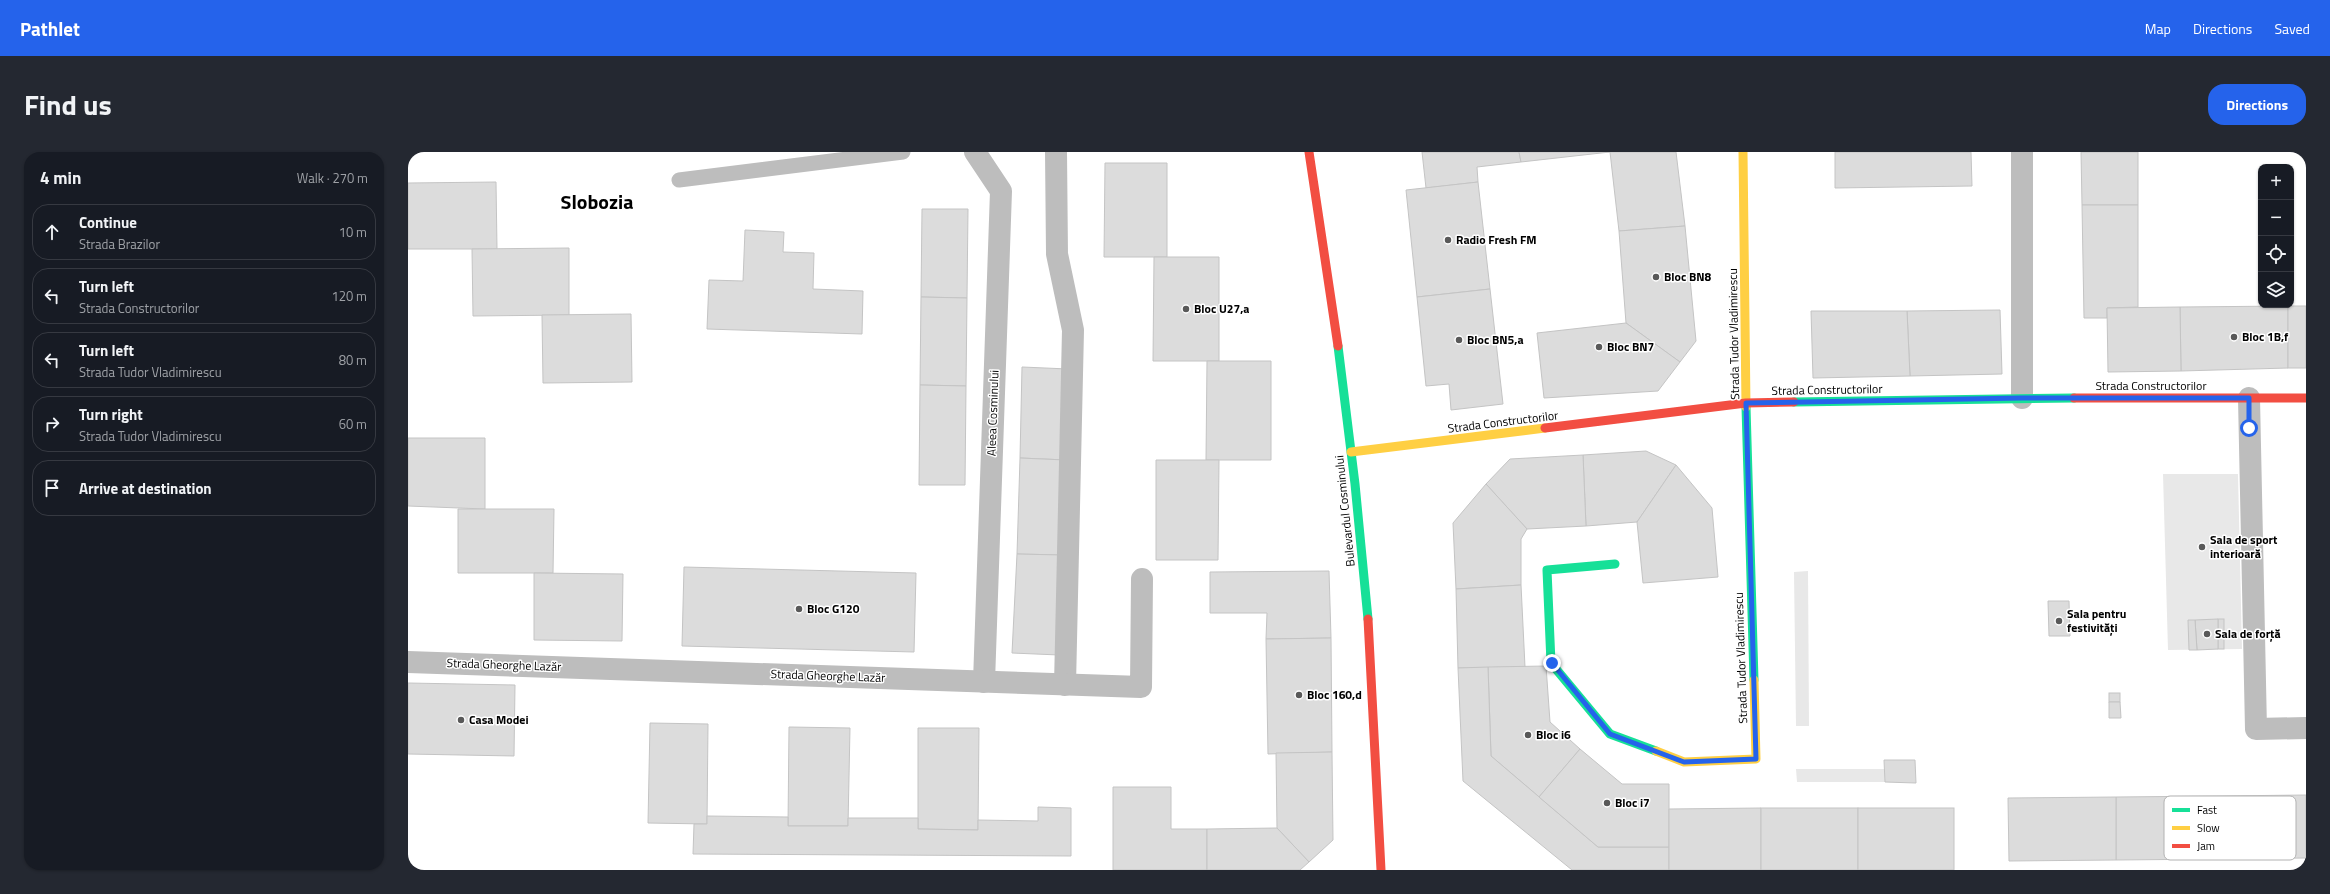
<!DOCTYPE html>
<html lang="en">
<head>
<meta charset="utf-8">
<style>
  :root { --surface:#171b24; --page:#242831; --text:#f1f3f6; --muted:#9ea1a6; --line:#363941; --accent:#2563eb }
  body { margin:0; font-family:"Titillium Web",sans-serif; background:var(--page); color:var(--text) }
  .controls { position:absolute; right:12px; top:12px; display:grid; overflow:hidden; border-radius:8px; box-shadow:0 1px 3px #0004 }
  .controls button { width:36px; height:36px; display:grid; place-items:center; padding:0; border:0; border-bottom:1px solid var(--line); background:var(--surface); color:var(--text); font:20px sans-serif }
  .stop { position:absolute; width:12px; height:12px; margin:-9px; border:3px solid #2563eb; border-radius:50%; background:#fff }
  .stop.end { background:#2563eb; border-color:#fff; box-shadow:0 1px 4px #0008 }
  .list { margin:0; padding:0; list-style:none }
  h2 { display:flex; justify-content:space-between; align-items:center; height:52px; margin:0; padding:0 16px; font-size:17px }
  h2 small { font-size:13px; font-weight:400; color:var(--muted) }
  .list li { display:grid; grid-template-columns:26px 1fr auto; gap:12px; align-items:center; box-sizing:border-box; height:56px; margin:0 8px 8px; padding:0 8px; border:1px solid var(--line); border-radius:16px }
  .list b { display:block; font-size:15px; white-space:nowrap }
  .list p { margin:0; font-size:13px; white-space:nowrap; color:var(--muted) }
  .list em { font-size:13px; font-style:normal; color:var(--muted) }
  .icon { flex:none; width:22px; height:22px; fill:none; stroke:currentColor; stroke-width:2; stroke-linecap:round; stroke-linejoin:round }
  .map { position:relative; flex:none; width:1898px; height:718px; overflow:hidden; border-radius:16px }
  header { display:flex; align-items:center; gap:24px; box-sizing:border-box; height:56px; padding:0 20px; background:var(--accent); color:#fff }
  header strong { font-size:19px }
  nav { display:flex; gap:22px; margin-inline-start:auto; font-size:14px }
  .intro { display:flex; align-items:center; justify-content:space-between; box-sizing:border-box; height:96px; padding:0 24px }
  h1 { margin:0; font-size:28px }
  .button { padding:10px 18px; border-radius:16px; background:var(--accent); color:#fff; font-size:14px; font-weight:700 }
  main { display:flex; gap:24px; padding:0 24px }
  aside { flex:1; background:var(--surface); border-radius:16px; box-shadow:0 1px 3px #0004 }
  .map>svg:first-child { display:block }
  .green { fill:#e8e8e8 }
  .building { fill:#dcdcdc; stroke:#c4c4c4 }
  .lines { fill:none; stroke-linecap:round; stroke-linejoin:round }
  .lane { stroke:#bdbdbd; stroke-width:15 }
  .street { stroke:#bdbdbd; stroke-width:22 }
  .fast { stroke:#16e098; stroke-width:9 }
  .slow { stroke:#ffcf43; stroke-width:9 }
  .jam { stroke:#f24e42; stroke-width:9 }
  .route { stroke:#2563eb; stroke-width:5 }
  .poi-dot { fill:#595959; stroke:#fff; stroke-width:1.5 }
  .labels { text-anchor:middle; stroke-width:3; stroke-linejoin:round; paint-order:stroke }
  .poi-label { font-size:12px; font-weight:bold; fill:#000; stroke:#fff; text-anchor:start }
  .street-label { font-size:12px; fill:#000; stroke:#fff }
  .town-label { font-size:20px; font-weight:bold; fill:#000; stroke:#fff }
  .key { fill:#fff; stroke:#b2b2b2; stroke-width:1 }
  .key-label { font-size:11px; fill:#000 }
</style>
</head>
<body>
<header>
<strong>Pathlet</strong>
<nav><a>Map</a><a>Directions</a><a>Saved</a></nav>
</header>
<div class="intro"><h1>Find us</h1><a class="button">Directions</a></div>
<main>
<aside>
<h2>4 min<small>Walk · 270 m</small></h2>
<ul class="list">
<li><svg class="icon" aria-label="ahead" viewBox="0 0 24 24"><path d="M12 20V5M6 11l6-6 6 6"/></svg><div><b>Continue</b><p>Strada Brazilor</p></div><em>10 m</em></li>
<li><svg class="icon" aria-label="left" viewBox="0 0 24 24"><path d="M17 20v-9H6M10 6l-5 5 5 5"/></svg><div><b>Turn left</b><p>Strada Constructorilor</p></div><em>120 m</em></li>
<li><svg class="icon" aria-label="left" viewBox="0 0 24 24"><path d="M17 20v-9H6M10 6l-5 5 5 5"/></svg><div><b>Turn left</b><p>Strada Tudor Vladimirescu</p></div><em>80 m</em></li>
<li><svg class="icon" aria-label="right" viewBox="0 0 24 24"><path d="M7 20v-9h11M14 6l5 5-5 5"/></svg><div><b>Turn right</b><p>Strada Tudor Vladimirescu</p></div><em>60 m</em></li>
<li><svg class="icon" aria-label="arrive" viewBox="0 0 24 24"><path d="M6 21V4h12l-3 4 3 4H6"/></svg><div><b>Arrive at destination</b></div></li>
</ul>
</aside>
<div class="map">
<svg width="1898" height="718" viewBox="0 0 1898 718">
  <rect width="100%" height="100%" fill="#fff"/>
  <g class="green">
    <polygon points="1755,322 1830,322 1834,497 1760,498"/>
    <polygon points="1400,419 1401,574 1388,574 1386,420"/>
    <polygon points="1388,617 1477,617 1477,630 1389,630"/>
  </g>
  <g class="building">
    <polygon points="1014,0 1111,0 1113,10 1069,15 1070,30 1018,36"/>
    <polygon points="1111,0 1202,0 1113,10"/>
    <polygon points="1202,0 1268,0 1277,74 1211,79"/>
    <polygon points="1427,0 1563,0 1564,34 1427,36"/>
    <polygon points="1673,0 1730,0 1730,53 1674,53"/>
    <polygon points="697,11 759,11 759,105 696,105"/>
    <polygon points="88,30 89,97 0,97 0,31"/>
    <polygon points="1070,30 1082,137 1009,145 998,38"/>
    <polygon points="1674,53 1730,53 1730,155 1699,156 1699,166 1676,166"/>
    <polygon points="514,57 560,57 559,146 513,145"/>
    <polygon points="1277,74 1288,189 1272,210 1218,171 1211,79"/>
    <polygon points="337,78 376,80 375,100 406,101 405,137 455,139 454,182 299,177 301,128 335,129"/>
    <polygon points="161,96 161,163 65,164 64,97"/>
    <polygon points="746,105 811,105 811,209 745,209"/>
    <polygon points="1082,137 1095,252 1043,258 1041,232 1018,234 1009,145"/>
    <polygon points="513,145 559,146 558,234 512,233"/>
    <polygon points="1880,154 1880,216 1773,219 1772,155"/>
    <rect x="1880" y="154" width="18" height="62"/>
    <polygon points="1772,155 1773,219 1700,220 1699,156"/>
    <polygon points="1592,158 1594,222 1502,224 1499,159"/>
    <polygon points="1403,159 1499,159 1502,224 1405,226"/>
    <polygon points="223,162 224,230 135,231 134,163"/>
    <polygon points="1218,171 1272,210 1250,239 1136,246 1129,181"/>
    <polygon points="799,209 863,209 863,308 798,308"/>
    <polygon points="614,215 660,217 658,308 612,306"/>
    <polygon points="512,233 558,234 557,333 511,333"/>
    <polygon points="0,286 77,286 77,357 0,354"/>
    <polygon points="1238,299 1268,313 1229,370 1178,374 1175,303"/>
    <polygon points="1175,303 1178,374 1119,377 1078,332 1102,307"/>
    <polygon points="612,306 658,308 654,403 609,402"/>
    <polygon points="748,308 811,308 810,408 748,408"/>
    <polygon points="1268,313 1304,356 1310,425 1235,431 1229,370"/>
    <polygon points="1078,332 1119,377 1113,387 1113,433 1048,437 1045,371"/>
    <polygon points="50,357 146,357 145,421 50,421"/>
    <polygon points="609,402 654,403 651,503 604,501"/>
    <polygon points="276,415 508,421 506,500 274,494"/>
    <polygon points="921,419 923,486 858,487 859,461 802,461 802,420"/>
    <polygon points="126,421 215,422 214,489 126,488"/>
    <polygon points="1113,433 1117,515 1050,516 1048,437"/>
    <polygon points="1640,449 1661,449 1662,484 1641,484"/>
    <rect x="1810" y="467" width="6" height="30"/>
    <polygon points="1810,467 1810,497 1789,498 1787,468"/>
    <polygon points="1780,468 1787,468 1789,498 1781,498"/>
    <polygon points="923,486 924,600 860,602 858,487"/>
    <polygon points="1138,514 1142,570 1172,597 1131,645 1083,604 1080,515"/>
    <polygon points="1080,515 1083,604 1190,695 1261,695 1261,718 1164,718 1055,629 1050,516"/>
    <polygon points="0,531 107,533 106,604 0,602"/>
    <rect x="1701" y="541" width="11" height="9"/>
    <polygon points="1701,550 1712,550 1713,566 1701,566"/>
    <polygon points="242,571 300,572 299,672 240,671"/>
    <polygon points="381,575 442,576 440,674 380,674"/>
    <polygon points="510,576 571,576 570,678 510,677"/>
    <polygon points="1172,597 1214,632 1261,632 1261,695 1190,695 1131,645"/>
    <polygon points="924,600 925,688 901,710 869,676 868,601"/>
    <polygon points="1476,608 1507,608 1508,631 1477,630"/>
    <polygon points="705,635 763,635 763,677 799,677 799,718 705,718"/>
    <polygon points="1898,643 1898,706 1811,707 1811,644"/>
    <polygon points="1811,644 1811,707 1708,708 1708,645"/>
    <polygon points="1708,645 1708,708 1601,709 1600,646"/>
    <polygon points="630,655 663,656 663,704 285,702 286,672 299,672 299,664 380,665 380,674 440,674 440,666 510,666 510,677 570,678 570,668 630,669"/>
    <polygon points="1353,656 1353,718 1261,718 1261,657"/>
    <rect x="1353" y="656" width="97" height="62"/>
    <rect x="1450" y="656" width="96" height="62"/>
    <polygon points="869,676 901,710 892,718 799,718 799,677"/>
  </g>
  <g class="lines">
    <polyline class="lane" points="271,28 495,0"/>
    <g class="street">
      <polyline points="567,0 593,39 576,530"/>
      <polyline points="648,0 649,102 665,178 657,533"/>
      <polyline points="1614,0 1614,246"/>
      <polyline points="1841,246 1848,577 1898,576"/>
      <polyline points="0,510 733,535 734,427"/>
    </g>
    <g class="fast">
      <polyline points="930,194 947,332 960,467"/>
      <polyline points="1386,250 1666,246"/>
      <polyline points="1338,255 1346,528"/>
      <polyline points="1207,412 1139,418 1143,511 1202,582 1248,599"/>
    </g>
    <g class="slow">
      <polyline points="1335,0 1338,255"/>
      <polyline points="943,300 1137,276"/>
      <polyline points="1248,599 1276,610 1348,607 1346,528"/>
    </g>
    <g class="jam">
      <polyline points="901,0 930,194"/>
      <polyline points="1666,246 1898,246"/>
      <polyline points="1137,276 1338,251 1386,250"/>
      <polyline points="960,467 973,718"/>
    </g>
  </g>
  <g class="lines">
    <polyline class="route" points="1144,511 1202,582 1276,610 1348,607 1338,251 1614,246 1841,246 1841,276"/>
  </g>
  <g class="poi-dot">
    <circle cx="1040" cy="88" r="4"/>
    <circle cx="1248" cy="125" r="4"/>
    <circle cx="778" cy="157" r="4"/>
    <circle cx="1826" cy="185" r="4"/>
    <circle cx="1051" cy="188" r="4"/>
    <circle cx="1191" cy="195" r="4"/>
    <circle cx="1794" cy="395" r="4"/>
    <circle cx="391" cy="457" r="4"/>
    <circle cx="1651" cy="469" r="4"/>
    <circle cx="1799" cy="482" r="4"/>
    <circle cx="891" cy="543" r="4"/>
    <circle cx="53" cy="568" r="4"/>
    <circle cx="1120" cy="583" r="4"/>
    <circle cx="1199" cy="651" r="4"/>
  </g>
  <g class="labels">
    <g class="poi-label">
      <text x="1048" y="92">Radio Fresh FM</text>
      <text x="1256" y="129">Bloc BN8</text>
      <text x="786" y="161">Bloc U27,a</text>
      <text x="1834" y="189">Bloc 1B,f</text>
      <text x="1059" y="192">Bloc BN5,a</text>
      <text x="1199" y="199">Bloc BN7</text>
      <text x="1802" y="392">Sala de sport<tspan x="1802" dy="14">interioară</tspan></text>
      <text x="399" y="461">Bloc G120</text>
      <text x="1659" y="466">Sala pentru<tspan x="1659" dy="14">festivități</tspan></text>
      <text x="1807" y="486">Sala de forță</text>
      <text x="899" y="547">Bloc 160,d</text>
      <text x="61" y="572">Casa Modei</text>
      <text x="1128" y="587">Bloc i6</text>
      <text x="1207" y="655">Bloc i7</text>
    </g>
    <g class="street-label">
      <text transform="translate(1326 182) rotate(-91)" y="4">Strada Tudor Vladimirescu</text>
      <text x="1743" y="238">Strada Constructorilor</text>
      <text transform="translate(1419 238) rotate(-1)" y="4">Strada Constructorilor</text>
      <text transform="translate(585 261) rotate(-88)" y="4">Aleea Cosminului</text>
      <text transform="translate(1095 270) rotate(-7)" y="4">Strada Constructorilor</text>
      <text transform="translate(937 359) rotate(-96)" y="4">Bulevardul Cosminului</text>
      <text transform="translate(1333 506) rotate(-92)" y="4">Strada Tudor Vladimirescu</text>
      <text transform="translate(96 513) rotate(2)" y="4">Strada Gheorghe Lazăr</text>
      <text transform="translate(420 524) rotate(2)" y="4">Strada Gheorghe Lazăr</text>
    </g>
    <g class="town-label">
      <text x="189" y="57">Slobozia</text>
    </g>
  </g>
  <rect x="1756" y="644" width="132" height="64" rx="6" class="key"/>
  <rect x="1764" y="656" width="18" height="4" fill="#16e098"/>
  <rect x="1764" y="674" width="18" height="4" fill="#ffcf43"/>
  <rect x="1764" y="692" width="18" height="4" fill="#f24e42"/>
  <g class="key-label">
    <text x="1789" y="662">Fast</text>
    <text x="1789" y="680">Slow</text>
    <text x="1789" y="698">Jam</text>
  </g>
</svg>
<div class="controls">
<button>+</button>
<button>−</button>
<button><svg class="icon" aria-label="locate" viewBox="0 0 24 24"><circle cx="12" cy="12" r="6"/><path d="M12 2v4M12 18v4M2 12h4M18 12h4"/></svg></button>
<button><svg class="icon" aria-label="layers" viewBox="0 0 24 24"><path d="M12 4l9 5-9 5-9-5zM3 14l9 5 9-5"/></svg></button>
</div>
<div class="stop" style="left:1841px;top:276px"></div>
<div class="stop end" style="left:1144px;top:511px"></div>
</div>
</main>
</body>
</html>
